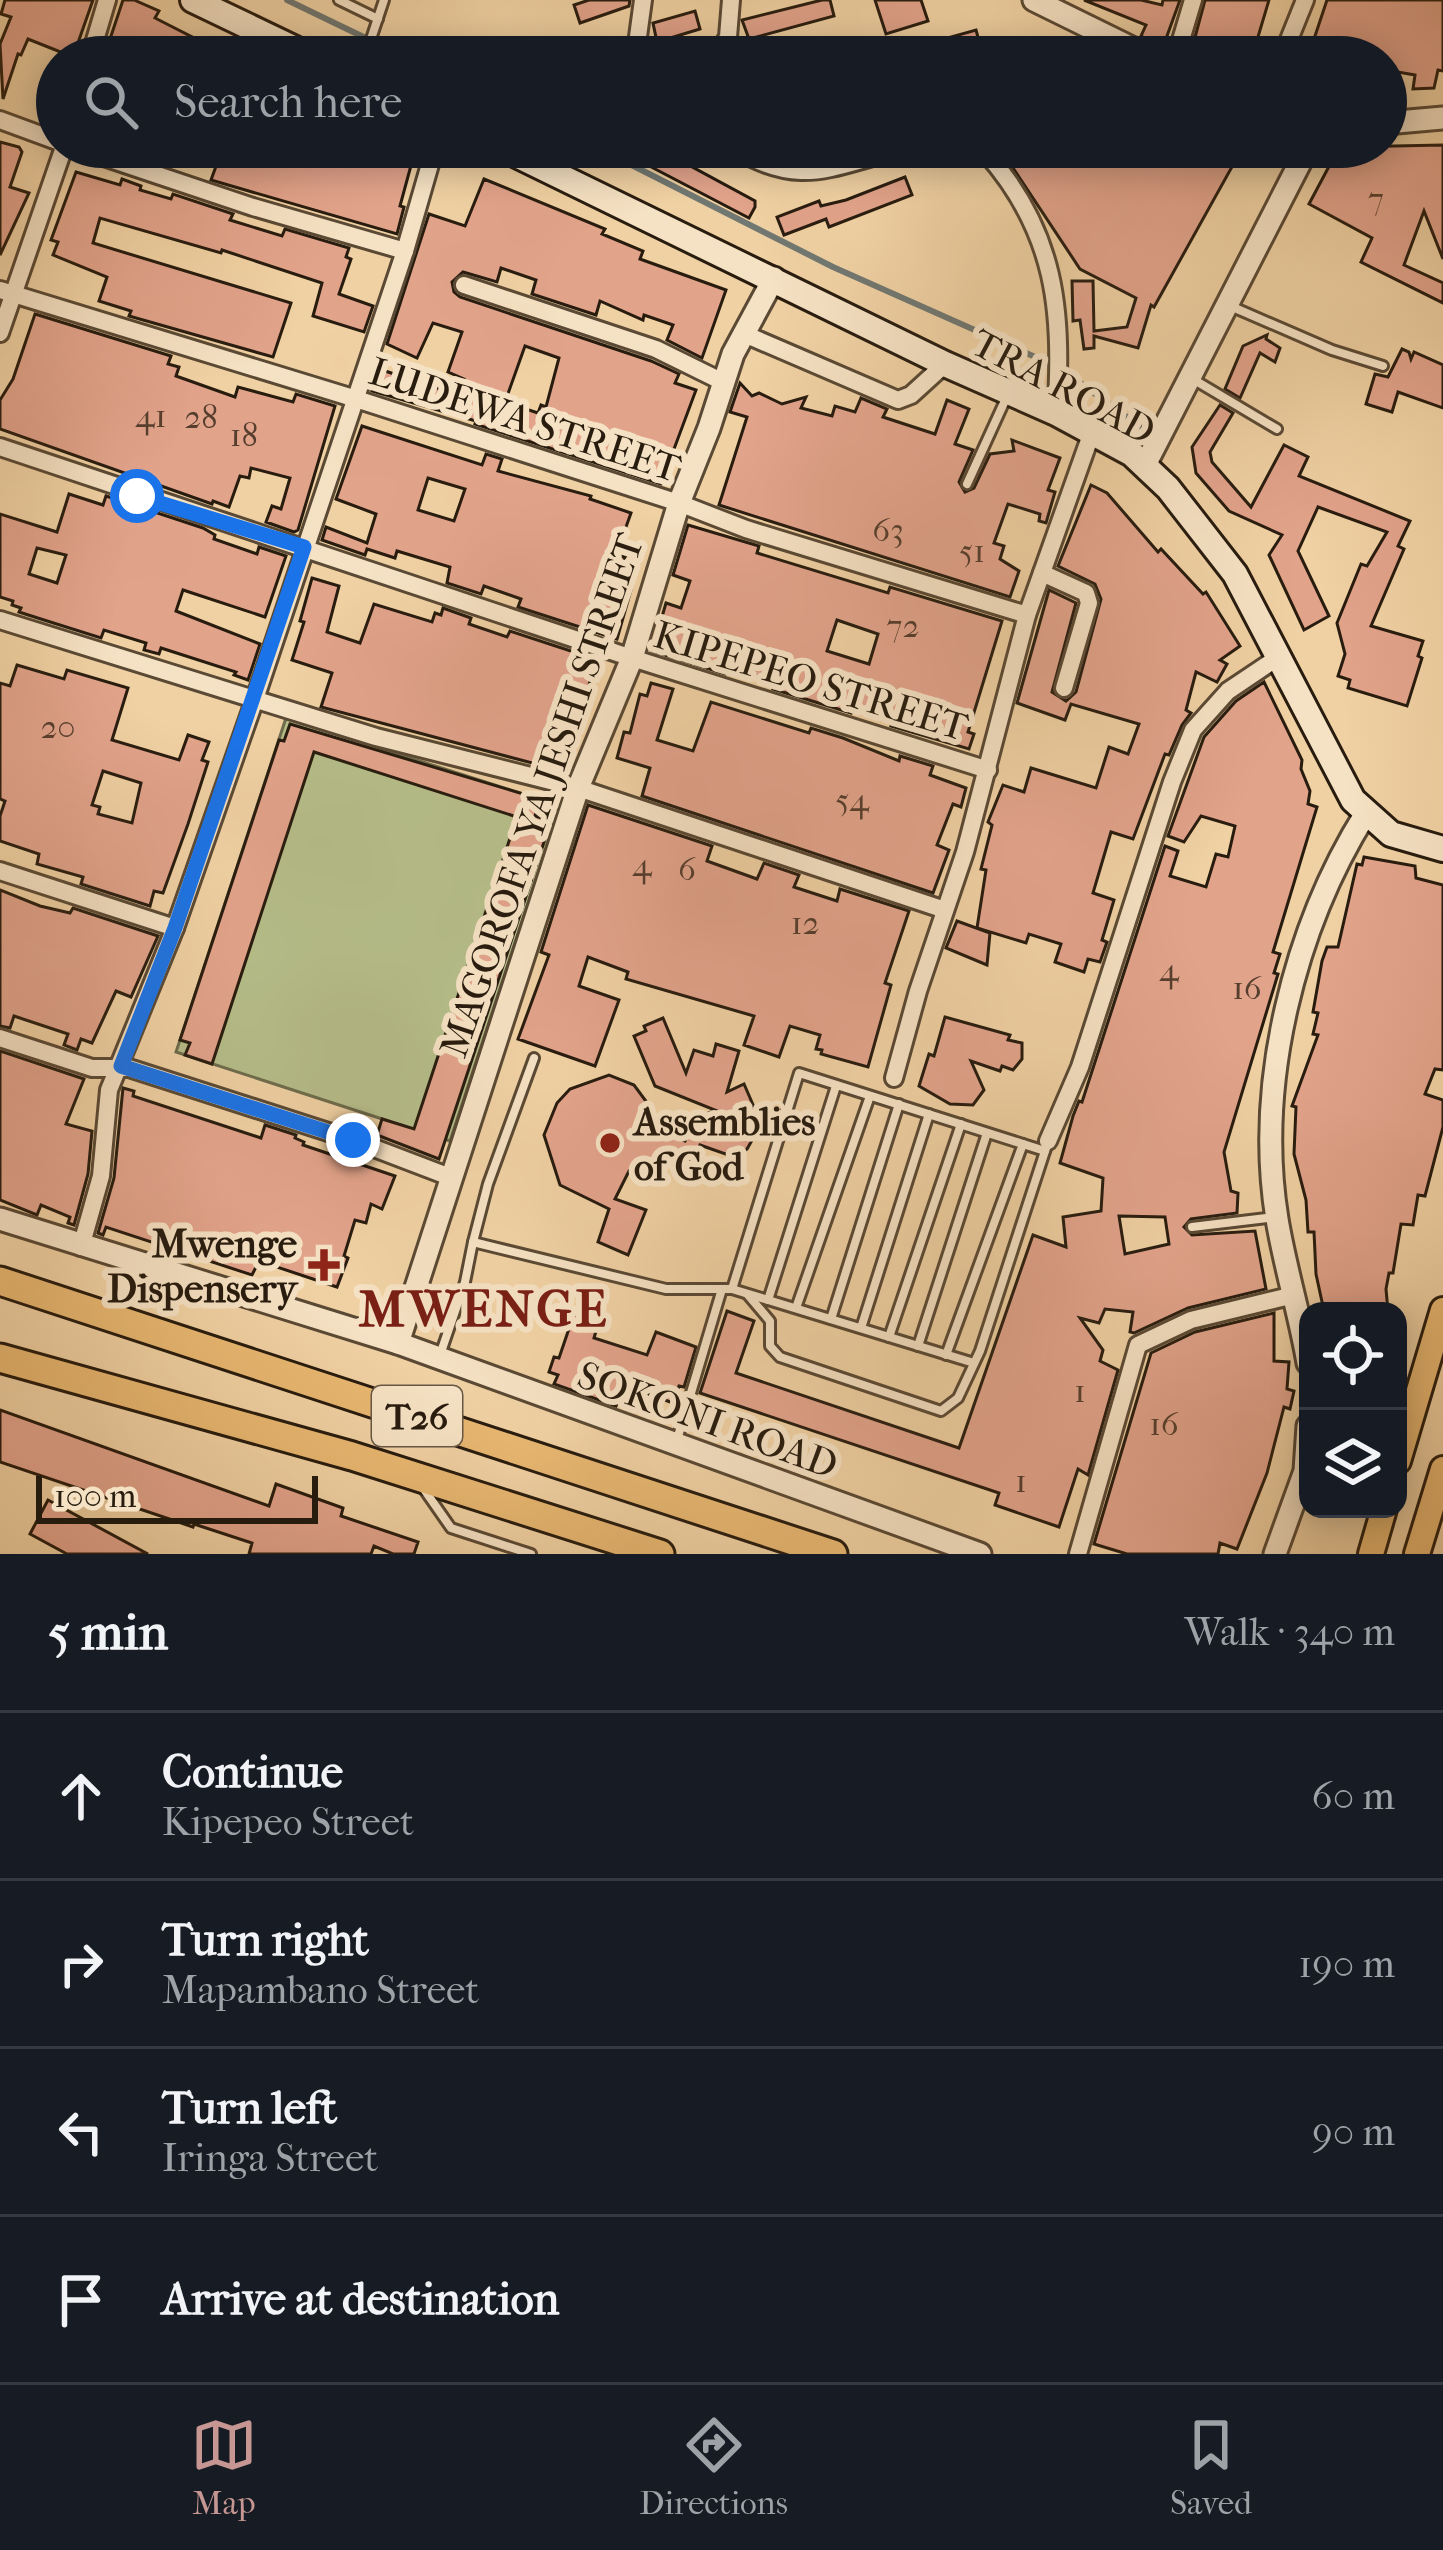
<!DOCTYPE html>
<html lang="en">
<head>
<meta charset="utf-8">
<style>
  :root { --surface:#171b24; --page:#242831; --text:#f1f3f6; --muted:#9ea1a6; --line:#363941; --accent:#c59692 }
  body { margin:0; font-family:"IM FELL French Canon",serif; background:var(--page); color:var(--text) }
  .controls { position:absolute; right:36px; bottom:36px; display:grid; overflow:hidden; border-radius:24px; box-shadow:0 6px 30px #0003 }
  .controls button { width:108px; height:108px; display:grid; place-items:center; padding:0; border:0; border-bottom:3px solid var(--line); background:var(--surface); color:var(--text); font:60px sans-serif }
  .scale { position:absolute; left:36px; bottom:30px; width:282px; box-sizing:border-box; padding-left:12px; border:6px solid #281c0f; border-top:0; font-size:33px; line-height:42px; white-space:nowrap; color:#281c0f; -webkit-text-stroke:9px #f5e1c3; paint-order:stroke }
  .stop { position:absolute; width:36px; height:36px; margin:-27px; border:9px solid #1a73e8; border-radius:50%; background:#fff }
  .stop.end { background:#1a73e8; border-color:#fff; box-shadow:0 3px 12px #0008 }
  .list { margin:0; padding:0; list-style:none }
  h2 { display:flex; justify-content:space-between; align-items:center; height:156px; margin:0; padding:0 48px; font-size:51px }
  h2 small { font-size:39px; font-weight:400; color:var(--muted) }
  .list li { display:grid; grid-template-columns:78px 1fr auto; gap:36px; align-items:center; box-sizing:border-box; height:168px; padding:0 48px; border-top:3px solid var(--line) }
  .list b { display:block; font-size:45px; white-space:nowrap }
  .list p { margin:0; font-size:39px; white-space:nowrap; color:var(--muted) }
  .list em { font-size:39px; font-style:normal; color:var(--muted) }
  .icon { flex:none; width:66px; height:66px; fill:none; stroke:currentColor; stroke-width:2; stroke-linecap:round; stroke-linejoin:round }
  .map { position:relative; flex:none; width:1443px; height:1554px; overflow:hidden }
  .search { position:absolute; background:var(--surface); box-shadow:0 6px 30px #0003; left:36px; right:36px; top:36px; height:132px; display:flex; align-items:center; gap:30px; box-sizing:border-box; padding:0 42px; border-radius:66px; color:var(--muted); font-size:45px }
  .sheet { height:828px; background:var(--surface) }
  nav { display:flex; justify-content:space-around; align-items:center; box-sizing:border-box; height:168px; border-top:3px solid var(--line); background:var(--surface); font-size:33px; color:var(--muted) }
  nav a { display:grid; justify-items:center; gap:6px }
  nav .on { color:var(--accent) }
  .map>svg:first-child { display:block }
  .green { fill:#b5bd89; stroke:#6e6c4c; stroke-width:3 }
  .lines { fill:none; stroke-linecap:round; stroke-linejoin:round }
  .stream { stroke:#717771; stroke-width:6 }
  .building { fill:#e2a38b; stroke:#281c0f; stroke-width:3; fill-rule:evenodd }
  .service-casing { stroke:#5a4934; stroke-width:14 }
  .minor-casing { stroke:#5a4934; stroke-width:22 }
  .tertiary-casing { stroke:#5a4934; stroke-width:27 }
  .secondary-casing { stroke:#281c0f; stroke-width:30 }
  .primary-casing { stroke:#281c0f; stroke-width:30 }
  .trunk-casing { stroke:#281c0f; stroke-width:33 }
  .service { stroke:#f5e1c3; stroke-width:8 }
  .minor { stroke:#f5e1c3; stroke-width:16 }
  .tertiary { stroke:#f5e1c3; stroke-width:21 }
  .secondary { stroke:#f5e1c3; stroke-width:24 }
  .primary { stroke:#e8b872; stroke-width:24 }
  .trunk { stroke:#e8b872; stroke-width:27 }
  .route { stroke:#1a73e8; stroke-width:15 }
  .poi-dot { fill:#8f2418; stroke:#f5e1c3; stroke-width:4.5 }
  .labels { text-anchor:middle; stroke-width:12; stroke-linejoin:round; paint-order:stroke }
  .number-label { font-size:33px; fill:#563e2e }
  .shield { fill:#f5e1c3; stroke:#665745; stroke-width:3 }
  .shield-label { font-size:36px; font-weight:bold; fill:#281c0f }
  .street-label { font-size:39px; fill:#281c0f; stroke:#f5e1c3 }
  .poi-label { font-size:39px; font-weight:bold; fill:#281c0f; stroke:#f5e1c3; text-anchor:start }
  .district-label { font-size:51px; font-weight:bold; letter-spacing:3px; fill:#7a1f14; stroke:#f5e1c3 }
</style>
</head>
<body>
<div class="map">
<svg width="1443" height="1554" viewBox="0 0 1443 1554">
  <rect width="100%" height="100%" fill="#f0d1a3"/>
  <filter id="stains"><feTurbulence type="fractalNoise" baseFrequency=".00167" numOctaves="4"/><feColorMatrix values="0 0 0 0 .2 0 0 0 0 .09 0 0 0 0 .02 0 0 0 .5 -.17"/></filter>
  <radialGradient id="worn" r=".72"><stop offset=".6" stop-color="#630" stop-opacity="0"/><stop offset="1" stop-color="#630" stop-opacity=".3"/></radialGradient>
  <polygon class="green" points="286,718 560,806 450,1141 176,1052"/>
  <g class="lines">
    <g class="stream">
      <polyline points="287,0 405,57"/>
      <polyline points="596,147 833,267 1060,368 1139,426"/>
    </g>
  </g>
  <g class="building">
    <polygon points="5,0 93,0 73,57 28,39 21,55 18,54 3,99 0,44 11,17 1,14"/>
    <polygon points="123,0 134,0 159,11 155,18 198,40 189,57 104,57"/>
    <polygon points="589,0 630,0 629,6 580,23 574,5"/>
    <polygon points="822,0 830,0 834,16 749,39 742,20"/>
    <polygon points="875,0 921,0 928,21 886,34"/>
    <polygon points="1084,0 1141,0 1162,5 1163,0 1180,0 1163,47 1141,36 1146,25"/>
    <polygon points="1205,0 1269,0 1252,57 1194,41"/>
    <polygon points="1327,0 1443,0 1443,71 1438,70 1434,88 1413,89 1415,75 1386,70 1386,57 1308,57"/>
    <polygon points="695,11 700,29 657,42 653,23"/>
    <polygon points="976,30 981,48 938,57 933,42"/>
    <polygon points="0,142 19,147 22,152 10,187 29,193 0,255"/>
    <polygon points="1443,145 1443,259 1424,211 1404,265 1443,283 1443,303 1361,262 1372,238 1309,204 1334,157 1346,147"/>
    <polygon points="223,147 416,147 400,206 404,207 397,234 211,180"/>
    <polygon points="613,147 679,147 674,157 755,201 755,207 749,218"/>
    <polygon points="1005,147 1218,147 1233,165 1154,307 1151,305 1138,348 1094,336 1094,348 1084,349 1080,320 1073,321 1072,281 1093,281 1094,331 1127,327 1136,298 1080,269 1005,156"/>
    <polygon points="76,172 120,185 122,179 141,186 140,190 171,199 173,194 233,214 230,220 282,236 285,229 349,248 346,257 351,259 339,294 373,306 364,332 313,316 322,283 222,250 221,253 100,218 93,243 291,303 273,357 129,316 131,311 99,301 107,277 53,255 58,242 51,240"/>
    <polygon points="905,177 912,195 829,227 826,219 784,235 777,217 819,201 821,206 846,200"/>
    <path d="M484,179L605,229L602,234L643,251L640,259L726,290L702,358L667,340L673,325L644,315L643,320L600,301L596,315L532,294L536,280L501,268L497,282L463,272L452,282L454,292L460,297L651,361L679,374L675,383L696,390L661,484L475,424L476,421L372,391L379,369L458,395L464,379L448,372L462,332L433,323L417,358L387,344L429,214L465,226ZM525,346L559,358L546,407L541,405L538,413L505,402Z"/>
    <polygon points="35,314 171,356 168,364 179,367 176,376 235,397 238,387 293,402 296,394 335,406 298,530 294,532 266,522 272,506 281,509 290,478 251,468 249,478 240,476 229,507 213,501 212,504 0,429 0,400 13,379"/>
    <polygon points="1267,335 1266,339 1280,348 1275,362 1260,353 1240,398 1225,389 1243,346"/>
    <polygon points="1402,349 1409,352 1411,359 1414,352 1443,365 1443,408 1398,392 1392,412 1366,404 1375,374 1388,377"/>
    <polygon points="740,383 752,396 759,393 782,404 806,397 801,408 832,416 835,406 855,412 861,398 887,409 883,417 935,434 947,400 969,409 955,444 973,450 959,482 965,492 974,488 990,454 1014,451 1012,440 1060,458 1048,490 1055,492 1046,523 1039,521 1040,514 1008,504 994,543 1004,546 1000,559 1019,571 1010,597 719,505 747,417 730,412"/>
    <polygon points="1220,405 1233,413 1210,452 1212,462 1251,507 1284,445 1308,457 1299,476 1410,521 1398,546 1404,549 1371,626 1423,641 1418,656 1422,658 1407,706 1348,688 1350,680 1338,676 1345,654 1337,623 1361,564 1367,566 1387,532 1318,507 1298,551 1329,616 1304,630 1269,555 1282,535 1229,511 1196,473 1192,447"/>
    <path d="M362,426L482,465L486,454L502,459L498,471L591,496L590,499L631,513L616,555L625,557L618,579L633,583L617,639L518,607L521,599L484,586L481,594L447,583L450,567L397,551L395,558L367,549L365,555L322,540L326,527L367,543L376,514L336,499ZM428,478L465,489L454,521L418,510Z"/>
    <polygon points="1091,485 1107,493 1158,552 1161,549 1203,594 1206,592 1240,646 1220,660 1227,664 1217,682 1196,672 1186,710 1191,713 1182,725 1169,755 1165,754 1133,839 1111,832 1093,893 1114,900 1102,940 1107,942 1100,962 1088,959 1084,972 1055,962 1061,944 1029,934 1026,943 977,928 986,870 981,869 992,825 988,822 1003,785 1024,792 1031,768 1096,788 1109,747 1128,754 1139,724 1071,704 1065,720 1017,703 1049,590 1076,603 1052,692 1066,701 1076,692 1101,599 1095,584 1058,566"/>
    <path d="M69,494L103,505L106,496L203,528L215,535L214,539L257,554L259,547L286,556L265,617L183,590L176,611L260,644L248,680L234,675L236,672L161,648L159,654L144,650L146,643L104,630L101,638L44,620L19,612L21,608L12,605L13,601L0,597V514L57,532ZM37,548L66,555L57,583L29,574Z"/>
    <path d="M688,525L759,546L757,553L888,593L890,587L1002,621L968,732L974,734L969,749L891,726L894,719L852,707L851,713L773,689L776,682L728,666L725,674L652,651L666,603L681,608L690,581L673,575ZM837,620L878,634L869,664L827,651Z"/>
    <polygon points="312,578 339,586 327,632 360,643 374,604 432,622 435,613 441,615 443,608 471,618 469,624 507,637 510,631 583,655 578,671 592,674 582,710 577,719 562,715 548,763 538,760 536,764 321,707 332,673 292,660 304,622 300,621"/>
    <path d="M17,665L64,679L67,670L128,688L112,740L179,760L188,735L209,742L202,760L208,762L188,824L163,893L154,891L150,906L81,884L83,877L37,864L39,854L0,841V816L5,801L0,799V683L10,686ZM103,771L141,783L132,823L98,814L100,807L92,805Z"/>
    <path d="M1264,682L1302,760L1301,769L1310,791L1308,804L1317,807L1273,952L1280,954L1274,973L1278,974L1224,1152L1231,1191L1238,1193L1237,1213L1191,1219L1184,1227L1192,1235L1255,1231L1266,1289L1188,1308L1134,1333L1130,1332L1133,1312L1105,1309L1099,1323L1080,1318L1103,1350L1100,1361L1118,1370L1088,1475L1078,1469L1059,1527L995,1505L999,1493L700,1393L727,1311L754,1321L736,1373L959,1448L1033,1235L1066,1247L1063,1217L1101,1211L1103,1178L1060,1163L1073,1116L1079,1101L1082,1102L1165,846L1178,851L1170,876L1206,887L1216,854L1228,857L1235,826L1201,816L1184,842L1168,836L1204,737L1236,701ZM1119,1216L1165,1217L1169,1244L1125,1254Z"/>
    <polygon points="651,683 673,689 657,740 693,751 711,702 809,733 811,728 843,738 899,761 900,756 933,766 930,775 966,788 961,807 953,804 937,845 949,850 933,893 642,796 650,768 617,758 624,732 630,733 640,694 647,696"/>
    <polygon points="290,724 540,799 535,816 551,821 439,1159 377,1135 382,1119 414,1129 517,817 314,752 212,1064 185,1055 190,1043 180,1040 279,740 284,741"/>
    <polygon points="588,805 712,846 707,861 757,879 764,863 799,875 794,887 837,901 840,889 909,911 885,983 891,985 868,1067 821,1054 822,1050 816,1049 820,1035 790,1026 779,1057 744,1045 754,1016 626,979 628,972 588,957 579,986 619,1000 595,1066 518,1039 549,955 541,952"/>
    <polygon points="1364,857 1415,866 1416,878 1443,885 1443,1070 1435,1069 1425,1094 1443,1100 1443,1127 1425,1196 1418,1195 1413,1225 1401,1224 1393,1273 1389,1273 1386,1289 1388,1311 1324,1311 1316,1274 1314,1232 1308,1232 1306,1200 1294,1154 1296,1107 1292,1106 1318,1035 1313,1034 1318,1013 1313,1012 1322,961 1327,947 1338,947 1357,864 1362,865"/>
    <polygon points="0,890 40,906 70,913 73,908 158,936 131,997 116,991 92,1043 81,1039 77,1050 64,1045 68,1034 14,1016 10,1028 0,1026"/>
    <polygon points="957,921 990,933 987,965 946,948"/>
    <polygon points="945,1017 1010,1035 1008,1040 1022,1043 1022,1059 1013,1070 1002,1066 1000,1071 971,1061 984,1090 973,1105 950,1104 919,1086 929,1054 934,1056"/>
    <polygon points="663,1018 686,1073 694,1050 713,1056 716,1044 739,1051 727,1092 744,1084 757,1114 755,1135 747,1149 731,1156 700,1145 692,1163 668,1155 655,1182 629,1171 615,1199 646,1210 628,1255 598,1242 609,1209 560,1185 544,1135 557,1103 570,1089 609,1075 634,1085 654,1112 648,1125 685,1141 687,1136 697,1137 693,1120 715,1110 655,1086 634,1036 646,1031 644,1026"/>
    <polygon points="0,1051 84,1079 66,1124 92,1131 88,1174 74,1225 68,1223 70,1217 41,1205 37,1215 0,1200"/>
    <polygon points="123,1088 134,1091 133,1096 261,1138 265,1125 296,1135 295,1138 304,1142 303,1145 395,1176 382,1209 371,1204 366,1223 355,1220 344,1256 348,1258 337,1287 259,1261 252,1275 106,1227 103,1235 98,1233 114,1178"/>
    <polygon points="1274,1313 1274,1361 1289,1362 1287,1389 1294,1391 1290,1409 1284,1407 1267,1473 1237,1549 1220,1543 1218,1554 1127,1554 1094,1544 1151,1353 1195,1332"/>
    <polygon points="574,1314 598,1324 594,1338 647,1355 656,1332 696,1347 684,1387 679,1386 673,1403 624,1385 616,1406 554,1384 558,1375 549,1372 554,1357 559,1358"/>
    <polygon points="0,1410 269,1506 276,1484 343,1508 341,1516 418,1542 414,1554 393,1554 374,1546 371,1554 249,1554 252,1543 194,1524 193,1527 0,1462"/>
    <polygon points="48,1500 148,1554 67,1554 30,1534"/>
  </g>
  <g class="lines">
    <defs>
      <g id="service">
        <polyline points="339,0 378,19"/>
        <polyline points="365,57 384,0"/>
        <polyline points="1228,305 1332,350 1383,366"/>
        <polyline points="1191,378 1277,429"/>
        <polyline points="967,484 1008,394"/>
        <polyline points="1192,1227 1275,1217"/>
        <polyline points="473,1242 488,1184 534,1058"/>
        <polyline points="732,1289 799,1073 1045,1151"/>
        <polyline points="748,1295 770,1321 770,1346 780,1357 941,1411 958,1398 980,1351 1048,1142"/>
        <polyline points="768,1300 836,1086"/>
        <polyline points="796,1308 870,1096"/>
        <polyline points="831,1319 899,1104"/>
        <polyline points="861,1328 929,1114"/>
        <polyline points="889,1337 961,1124"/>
        <polyline points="918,1346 987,1133"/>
        <polyline points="441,1352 465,1282 473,1242 666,1289 732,1289 974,1363"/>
        <polyline points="946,1355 1023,1144"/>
        <polyline points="676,1443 722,1289"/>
        <polyline points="421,1485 451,1528 531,1554"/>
      </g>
      <g id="minor">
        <polyline points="643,0 637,44 645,57"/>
        <polyline points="90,57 107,0"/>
        <polyline points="716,57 728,37 731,0"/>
        <polyline points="1176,57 1193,0"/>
        <polyline points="1282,57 1305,0"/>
        <polyline points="0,120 57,141"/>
        <polyline points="74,147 253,207 405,251"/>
        <path d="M732,147C807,194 838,160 916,147"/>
        <path d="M986,147V153C1055,231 1064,312 1056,413"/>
        <polyline points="464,285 656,349 723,382"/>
        <polyline points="0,290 353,398 679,503 746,529 1027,615"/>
        <polyline points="0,333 64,147"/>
        <polyline points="742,333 898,400 911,395 945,364"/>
        <polyline points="0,447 632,658 988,770"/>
        <polyline points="1042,573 1086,593 1089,603 1064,688"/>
        <polyline points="0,620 376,737 578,788 945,910"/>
        <polyline points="0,871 175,928"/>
        <polyline points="0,1038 92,1068 129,1068 353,1140 450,1177"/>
        <polyline points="894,1078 918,991 965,852 1027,615 1092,432"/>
        <polyline points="1048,1141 1080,1067 1172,782 1193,730 1228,691 1280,656"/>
        <polyline points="81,1247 101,1176 109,1090 175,928 254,702 405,251 435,147"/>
        <polyline points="1078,1554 1138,1345 1191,1320 1294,1295"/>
      </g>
      <g id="tertiary">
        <polyline points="1034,0 1150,57"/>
        <polyline points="1386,123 1443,118"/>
        <polyline points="1145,465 1308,147"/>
        <polyline points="0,1219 398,1343 980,1554"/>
        <polyline points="398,1343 578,788 632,658 679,503 709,428 733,354 774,278"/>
        <path d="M1308,1363C1300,1315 1285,1268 1277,1219C1255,1084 1294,928 1366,813"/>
        <polyline points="1275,1554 1305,1471 1308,1426"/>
      </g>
      <g id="secondary">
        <polyline points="193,0 312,57"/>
        <polyline points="500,147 945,364 1056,413 1132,454 1168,488 1235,574 1353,800 1391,834 1443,849"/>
      </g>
      <g id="primary">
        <polyline points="1398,1461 1443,1310"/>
        <polyline points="1371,1554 1384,1509"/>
        <polyline points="1417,1554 1443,1469"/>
      </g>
      <g id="trunk">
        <polyline points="0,1281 833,1554"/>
        <polyline points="0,1358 352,1456 660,1554"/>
      </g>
    </defs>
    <use href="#service" class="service-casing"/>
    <use href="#minor" class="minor-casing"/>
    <use href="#tertiary" class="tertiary-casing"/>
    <use href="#secondary" class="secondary-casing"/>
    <use href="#primary" class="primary-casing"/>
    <use href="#trunk" class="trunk-casing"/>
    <use href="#service" class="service"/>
    <use href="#minor" class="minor"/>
    <use href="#tertiary" class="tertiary"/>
    <use href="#secondary" class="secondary"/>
    <use href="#primary" class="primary"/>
    <use href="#trunk" class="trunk"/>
  </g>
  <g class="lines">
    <polyline class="route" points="137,496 304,547 175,928 121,1066 353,1140"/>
  </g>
  <g class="poi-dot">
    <circle cx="610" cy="1143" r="12"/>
    <path d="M318 1247h12v12h12v12h-12v12h-12v-12h-12v-12h12z"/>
  </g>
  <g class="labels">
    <g class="number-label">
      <text x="1376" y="210">7</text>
      <text x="151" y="427">41</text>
      <text x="201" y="428">28</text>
      <text x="244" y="446">18</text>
      <text x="888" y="541">63</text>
      <text x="972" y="562">51</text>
      <text x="903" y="637">72</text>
      <text x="58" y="738">20</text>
      <text x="852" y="811">54</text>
      <text x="642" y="876">4</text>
      <text x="687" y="880">6</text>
      <text x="805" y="934">12</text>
      <text x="1169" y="981">4</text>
      <text x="1247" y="999">16</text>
      <text x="1080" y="1402">1</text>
      <text x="1164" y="1435">16</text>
      <text x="1021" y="1492">1</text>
    </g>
    <rect class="shield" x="372" y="1386" width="90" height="60" rx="9"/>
    <g class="shield-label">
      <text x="417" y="1429">T26</text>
    </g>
    <g class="street-label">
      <text transform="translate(1064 386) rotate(28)" y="14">TRA ROAD</text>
      <text transform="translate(525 419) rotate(18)" y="14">LUDEWA STREET</text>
      <text transform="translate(811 680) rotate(17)" y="14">KIPEPEO STREET</text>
      <text transform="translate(541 795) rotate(-71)" y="14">MAGOROFA YA JESHI STREET</text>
      <text transform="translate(708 1419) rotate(20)" y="14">SOKONI ROAD</text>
    </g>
    <g class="poi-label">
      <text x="634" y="1135">Assemblies<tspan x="634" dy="45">of God</tspan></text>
      <text x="297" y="1257" text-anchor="end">Mwenge<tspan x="297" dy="45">Dispensery</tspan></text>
    </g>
    <g class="district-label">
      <text x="484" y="1326">MWENGE</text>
    </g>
  </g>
  <rect width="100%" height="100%" filter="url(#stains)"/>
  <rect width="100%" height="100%" fill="url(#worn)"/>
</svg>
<div class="controls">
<button><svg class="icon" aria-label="locate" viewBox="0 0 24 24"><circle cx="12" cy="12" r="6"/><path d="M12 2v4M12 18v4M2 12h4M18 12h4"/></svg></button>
<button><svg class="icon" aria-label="layers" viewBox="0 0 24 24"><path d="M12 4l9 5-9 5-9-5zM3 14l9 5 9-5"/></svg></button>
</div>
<div class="scale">100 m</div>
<div class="stop" style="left:137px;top:496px"></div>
<div class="stop end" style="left:353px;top:1140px"></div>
<div class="search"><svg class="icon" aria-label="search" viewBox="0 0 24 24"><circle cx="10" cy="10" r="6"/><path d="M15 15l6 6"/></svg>Search here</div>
</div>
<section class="sheet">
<h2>5 min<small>Walk · 340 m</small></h2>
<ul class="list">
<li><svg class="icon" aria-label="ahead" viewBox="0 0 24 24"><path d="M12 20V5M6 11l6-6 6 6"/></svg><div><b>Continue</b><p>Kipepeo Street</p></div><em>60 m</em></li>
<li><svg class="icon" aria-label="right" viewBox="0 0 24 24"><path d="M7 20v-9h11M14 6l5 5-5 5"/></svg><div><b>Turn right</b><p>Mapambano Street</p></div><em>190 m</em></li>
<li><svg class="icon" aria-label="left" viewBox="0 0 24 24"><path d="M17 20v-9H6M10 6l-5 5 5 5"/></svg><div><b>Turn left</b><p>Iringa Street</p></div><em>90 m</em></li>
<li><svg class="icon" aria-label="arrive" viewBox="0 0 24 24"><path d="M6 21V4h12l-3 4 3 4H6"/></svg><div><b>Arrive at destination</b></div></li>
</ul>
</section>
<nav>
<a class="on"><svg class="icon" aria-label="map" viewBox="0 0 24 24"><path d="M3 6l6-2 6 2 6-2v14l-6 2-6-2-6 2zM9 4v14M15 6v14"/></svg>Map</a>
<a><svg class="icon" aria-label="directions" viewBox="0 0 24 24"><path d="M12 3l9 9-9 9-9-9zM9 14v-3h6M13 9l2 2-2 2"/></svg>Directions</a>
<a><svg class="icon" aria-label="saved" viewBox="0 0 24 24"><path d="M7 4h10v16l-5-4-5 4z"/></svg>Saved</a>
</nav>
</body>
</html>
